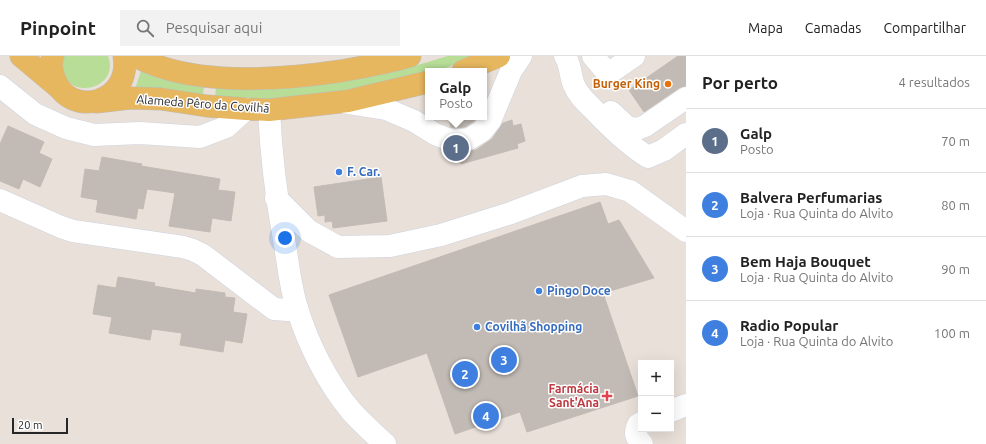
<!DOCTYPE html>
<html lang="pt">
<head>
<meta charset="utf-8">
<style>
  :root { --surface:#fff; --page:#f2f2f2; --text:#222; --muted:#767676; --line:#e0e0e0; --accent:#d93025 }
  body { margin:0; font-family:Ubuntu,sans-serif; background:var(--page); color:var(--text) }
  .controls { position:absolute; right:12px; bottom:12px; display:grid; overflow:hidden; border-radius:0px; box-shadow:0 4px 16px #0002 }
  .controls button { width:36px; height:36px; display:grid; place-items:center; padding:0; border:0; border-bottom:1px solid var(--line); background:var(--surface); color:var(--text); font:20px sans-serif }
  .scale { position:absolute; left:12px; bottom:10px; width:56px; box-sizing:border-box; padding-left:4px; border:2px solid #272727; border-top:0; font-size:11px; line-height:14px; white-space:nowrap; color:#272727; -webkit-text-stroke:3px #fff; paint-order:stroke }
  .you { position:absolute; left:285px; top:182px; width:14px; height:14px; margin:-10px; border:3px solid #fff; border-radius:50%; background:#1a73e8; box-shadow:0 0 0 6px #1a73e833 }
  .badge { display:grid; place-items:center; width:26px; height:26px; border-radius:50%; background:var(--accent); color:#fff; font-size:13px; font-weight:700 }
  .pin { position:absolute; translate:-50% -50%; border:2px solid #fff; box-shadow:0 1px 4px #0006 }
  .popup { position:absolute; left:425px; top:12px; width:62px; height:52px; box-sizing:border-box; display:grid; place-content:center; border-radius:0px; background:var(--surface); filter:drop-shadow(0 1px 3px #0005); font-size:13px; white-space:nowrap; color:var(--muted) }
  .popup b { font-size:15px; color:var(--text) }
  .popup::after { content:''; position:absolute; left:50%; top:100%; margin-left:-8px; border:8px solid transparent; border-top-color:var(--surface) }
  .list { margin:0; padding:0; list-style:none }
  h2 { display:flex; justify-content:space-between; align-items:center; height:52px; margin:0; padding:0 16px; font-size:17px }
  h2 small { font-size:13px; font-weight:400; color:var(--muted) }
  .list li { display:grid; grid-template-columns:26px 1fr auto; gap:12px; align-items:center; box-sizing:border-box; height:64px; padding:0 16px; border-top:1px solid var(--line) }
  .list b { display:block; font-size:15px; white-space:nowrap }
  .list p { margin:0; font-size:13px; white-space:nowrap; color:var(--muted) }
  .list em { font-size:13px; font-style:normal; color:var(--muted) }
  .icon { flex:none; width:22px; height:22px; fill:none; stroke:currentColor; stroke-width:2; stroke-linecap:round; stroke-linejoin:round }
  .map { position:relative; flex:none; width:686px; height:388px; overflow:hidden }
  header { display:flex; align-items:center; gap:24px; box-sizing:border-box; height:56px; padding:0 20px; background:var(--surface); border-bottom:1px solid var(--line) }
  header strong { font-size:19px }
  nav { display:flex; gap:22px; margin-inline-start:auto; font-size:14px }
  .search { width:280px; height:36px; background:var(--page); display:flex; align-items:center; gap:10px; box-sizing:border-box; padding:0 14px; border-radius:0px; color:var(--muted); font-size:15px }
  main { display:flex }
  aside { flex:1; background:var(--surface) }
  .map>svg:first-child { display:block }
  .green { fill:#b7dd97 }
  .building { fill:#c1bab5; stroke:#c3bcb3 }
  .lines { fill:none; stroke-linecap:round; stroke-linejoin:round }
  .minor-casing { stroke:#ced3df; stroke-width:23 }
  .major-casing { stroke:#bebebe; stroke-width:23 }
  .minor { stroke:#fff; stroke-width:22 }
  .major { stroke:#e7b75f; stroke-width:22 }
  .food-dot { fill:#e8710a; stroke:#fff; stroke-width:1.5 }
  .shop-dot { fill:#3f7fe0; stroke:#fff; stroke-width:1.5 }
  .health-dot { fill:#e0444e; stroke:#fff; stroke-width:1.5 }
  .labels { text-anchor:middle; stroke-width:3; stroke-linejoin:round; paint-order:stroke }
  .food-label { font-size:12px; font-weight:bold; fill:#c56008; stroke:#fff; text-anchor:end }
  .street-label { font-size:12px; fill:#272727; stroke:#fff }
  .shop-label { font-size:12px; font-weight:bold; fill:#366cbe; stroke:#fff; text-anchor:start }
  .health-label { font-size:12px; font-weight:bold; fill:#be3a42; stroke:#fff; text-anchor:end }
</style>
</head>
<body>
<header>
<strong>Pinpoint</strong>
<div class="search"><svg class="icon" aria-label="search" viewBox="0 0 24 24"><circle cx="10" cy="10" r="6"/><path d="M15 15l6 6"/></svg>Pesquisar aqui</div>
<nav><a>Mapa</a><a>Camadas</a><a>Compartilhar</a></nav>
</header>
<main>
<div class="map">
<svg width="686" height="388" viewBox="0 0 686 388">
  <rect width="100%" height="100%" fill="#e9e0d9"/>
  <g class="green">
    <path d="M63,0H108C122,37 54,48 63,0Z"/>
    <polygon points="448,0 478,0 437,15 428,15 428,18 369,32 271,44 215,41 216,32 331,27 394,16"/>
    <path d="M141,15C160,25 183,28 204,30L203,39L135,33Z"/>
  </g>
  <g class="building">
    <polygon points="678,0 686,0 686,30 679,32 644,56 629,34"/>
    <polygon points="448,61 476,61 476,62 474,65 465,71 455,72 451,71"/>
    <polygon points="512,64 513,70 521,68 525,85 517,88 518,92 461,108 458,97 476,94 492,83 503,67"/>
    <polygon points="8,70 44,86 39,97 52,103 40,131 23,123 19,133 0,125 0,88"/>
    <polygon points="102,101 142,108 141,110 220,123 218,134 235,136 231,165 212,162 210,176 169,170 175,137 147,133 143,153 138,152 136,163 96,156 98,144 81,141 85,113 99,115"/>
    <polygon points="381,121 387,165 333,172 332,165 325,166 325,159 318,160 314,131"/>
    <polygon points="600,146 608,168 619,164 654,222 603,237 638,340 527,376 520,356 455,378 427,297 358,321 329,239"/>
    <polygon points="118,221 155,227 154,230 196,237 196,233 225,237 225,241 235,242 233,256 247,258 242,287 225,284 223,296 180,289 182,277 152,273 150,284 109,277 112,261 93,258 98,229 116,232"/>
  </g>
  <g class="lines">
    <defs>
      <g id="minor">
        <path d="M565,0C571,9 570,20 574,29C578,39 586,46 593,53C610,71 627,88 648,101L664,94L686,78"/>
        <polyline points="593,0 608,18 634,0"/>
        <polyline points="0,30 35,58 66,72 94,79 140,77 200,81 226,71 246,53"/>
        <polyline points="341,46 386,53 414,65 435,78 453,85 469,83 482,75 490,65 511,15 521,0"/>
        <path d="M269,54C271,98 276,140 284,183C288,206 290,230 297,252C308,288 328,328 352,356C362,367 374,378 385,388"/>
        <polyline points="611,56 627,71 637,73 645,70 686,42"/>
        <polyline points="276,142 309,175 338,191 390,190 441,179 511,157 582,130 606,128 630,135 686,175"/>
        <polyline points="0,144 61,171 73,175 183,191 193,194 203,199 274,253 288,254 297,252"/>
        <polyline points="671,355 686,349"/>
        <path d="M641,367L638,369C634,377 636,381 642,388"/>
      </g>
      <g id="major">
        <polyline points="21,0 58,31"/>
        <path d="M53,0C50,9 52,15 55,24C71,63 132,47 124,0"/>
        <path d="M135,0C191,31 280,24 341,15C364,11 387,7 410,0"/>
        <polyline points="463,15 499,0"/>
        <polyline points="96,46 131,42 161,43 207,50 246,53 269,54 348,45 428,26"/>
      </g>
    </defs>
    <use href="#minor" class="minor-casing"/>
    <use href="#major" class="major-casing"/>
    <use href="#minor" class="minor"/>
    <use href="#major" class="major"/>
  </g>
  <circle class="food-dot" cx="668" cy="28" r="4"/>
  <g class="shop-dot">
    <circle cx="339" cy="116" r="4"/>
    <circle cx="539" cy="235" r="4"/>
    <circle cx="477" cy="271" r="4"/>
  </g>
  <path class="health-dot" d="M605 334h4v4h4v4h-4v4h-4v-4h-4v-4h4z"/>
  <g class="labels">
    <g class="food-label">
      <text x="660" y="32">Burger King</text>
    </g>
    <g class="street-label">
      <text transform="translate(203 48) rotate(4)" y="4">Alameda Pêro da Covilhã</text>
    </g>
    <g class="shop-label">
      <text x="347" y="120">F. Car.</text>
      <text x="547" y="239">Pingo Doce</text>
      <text x="485" y="275">Covilhã Shopping</text>
    </g>
    <g class="health-label">
      <text x="599" y="337">Farmácia<tspan x="599" dy="14">Sant'Ana</tspan></text>
    </g>
  </g>
</svg>
<div class="controls">
<button>+</button>
<button>−</button>
</div>
<div class="scale">20 m</div>
<div class="you"></div>
<div class="pin badge" style="left:456px;top:92px;background:#5c6f8a">1</div>
<div class="popup"><b>Galp</b>Posto</div>
<div class="pin badge" style="left:465px;top:318px;background:#3f7fe0">2</div>
<div class="pin badge" style="left:504px;top:304px;background:#3f7fe0">3</div>
<div class="pin badge" style="left:486px;top:360px;background:#3f7fe0">4</div>
</div>
<aside>
<h2>Por perto<small>4 resultados</small></h2>
<ul class="list">
<li><span class="badge" style="background:#5c6f8a">1</span><div><b>Galp</b><p>Posto</p></div><em>70 m</em></li>
<li><span class="badge" style="background:#3f7fe0">2</span><div><b>Balvera Perfumarias</b><p>Loja · Rua Quinta do Alvito</p></div><em>80 m</em></li>
<li><span class="badge" style="background:#3f7fe0">3</span><div><b>Bem Haja Bouquet</b><p>Loja · Rua Quinta do Alvito</p></div><em>90 m</em></li>
<li><span class="badge" style="background:#3f7fe0">4</span><div><b>Radio Popular</b><p>Loja · Rua Quinta do Alvito</p></div><em>100 m</em></li>
</ul>
</aside>
</main>
</body>
</html>
